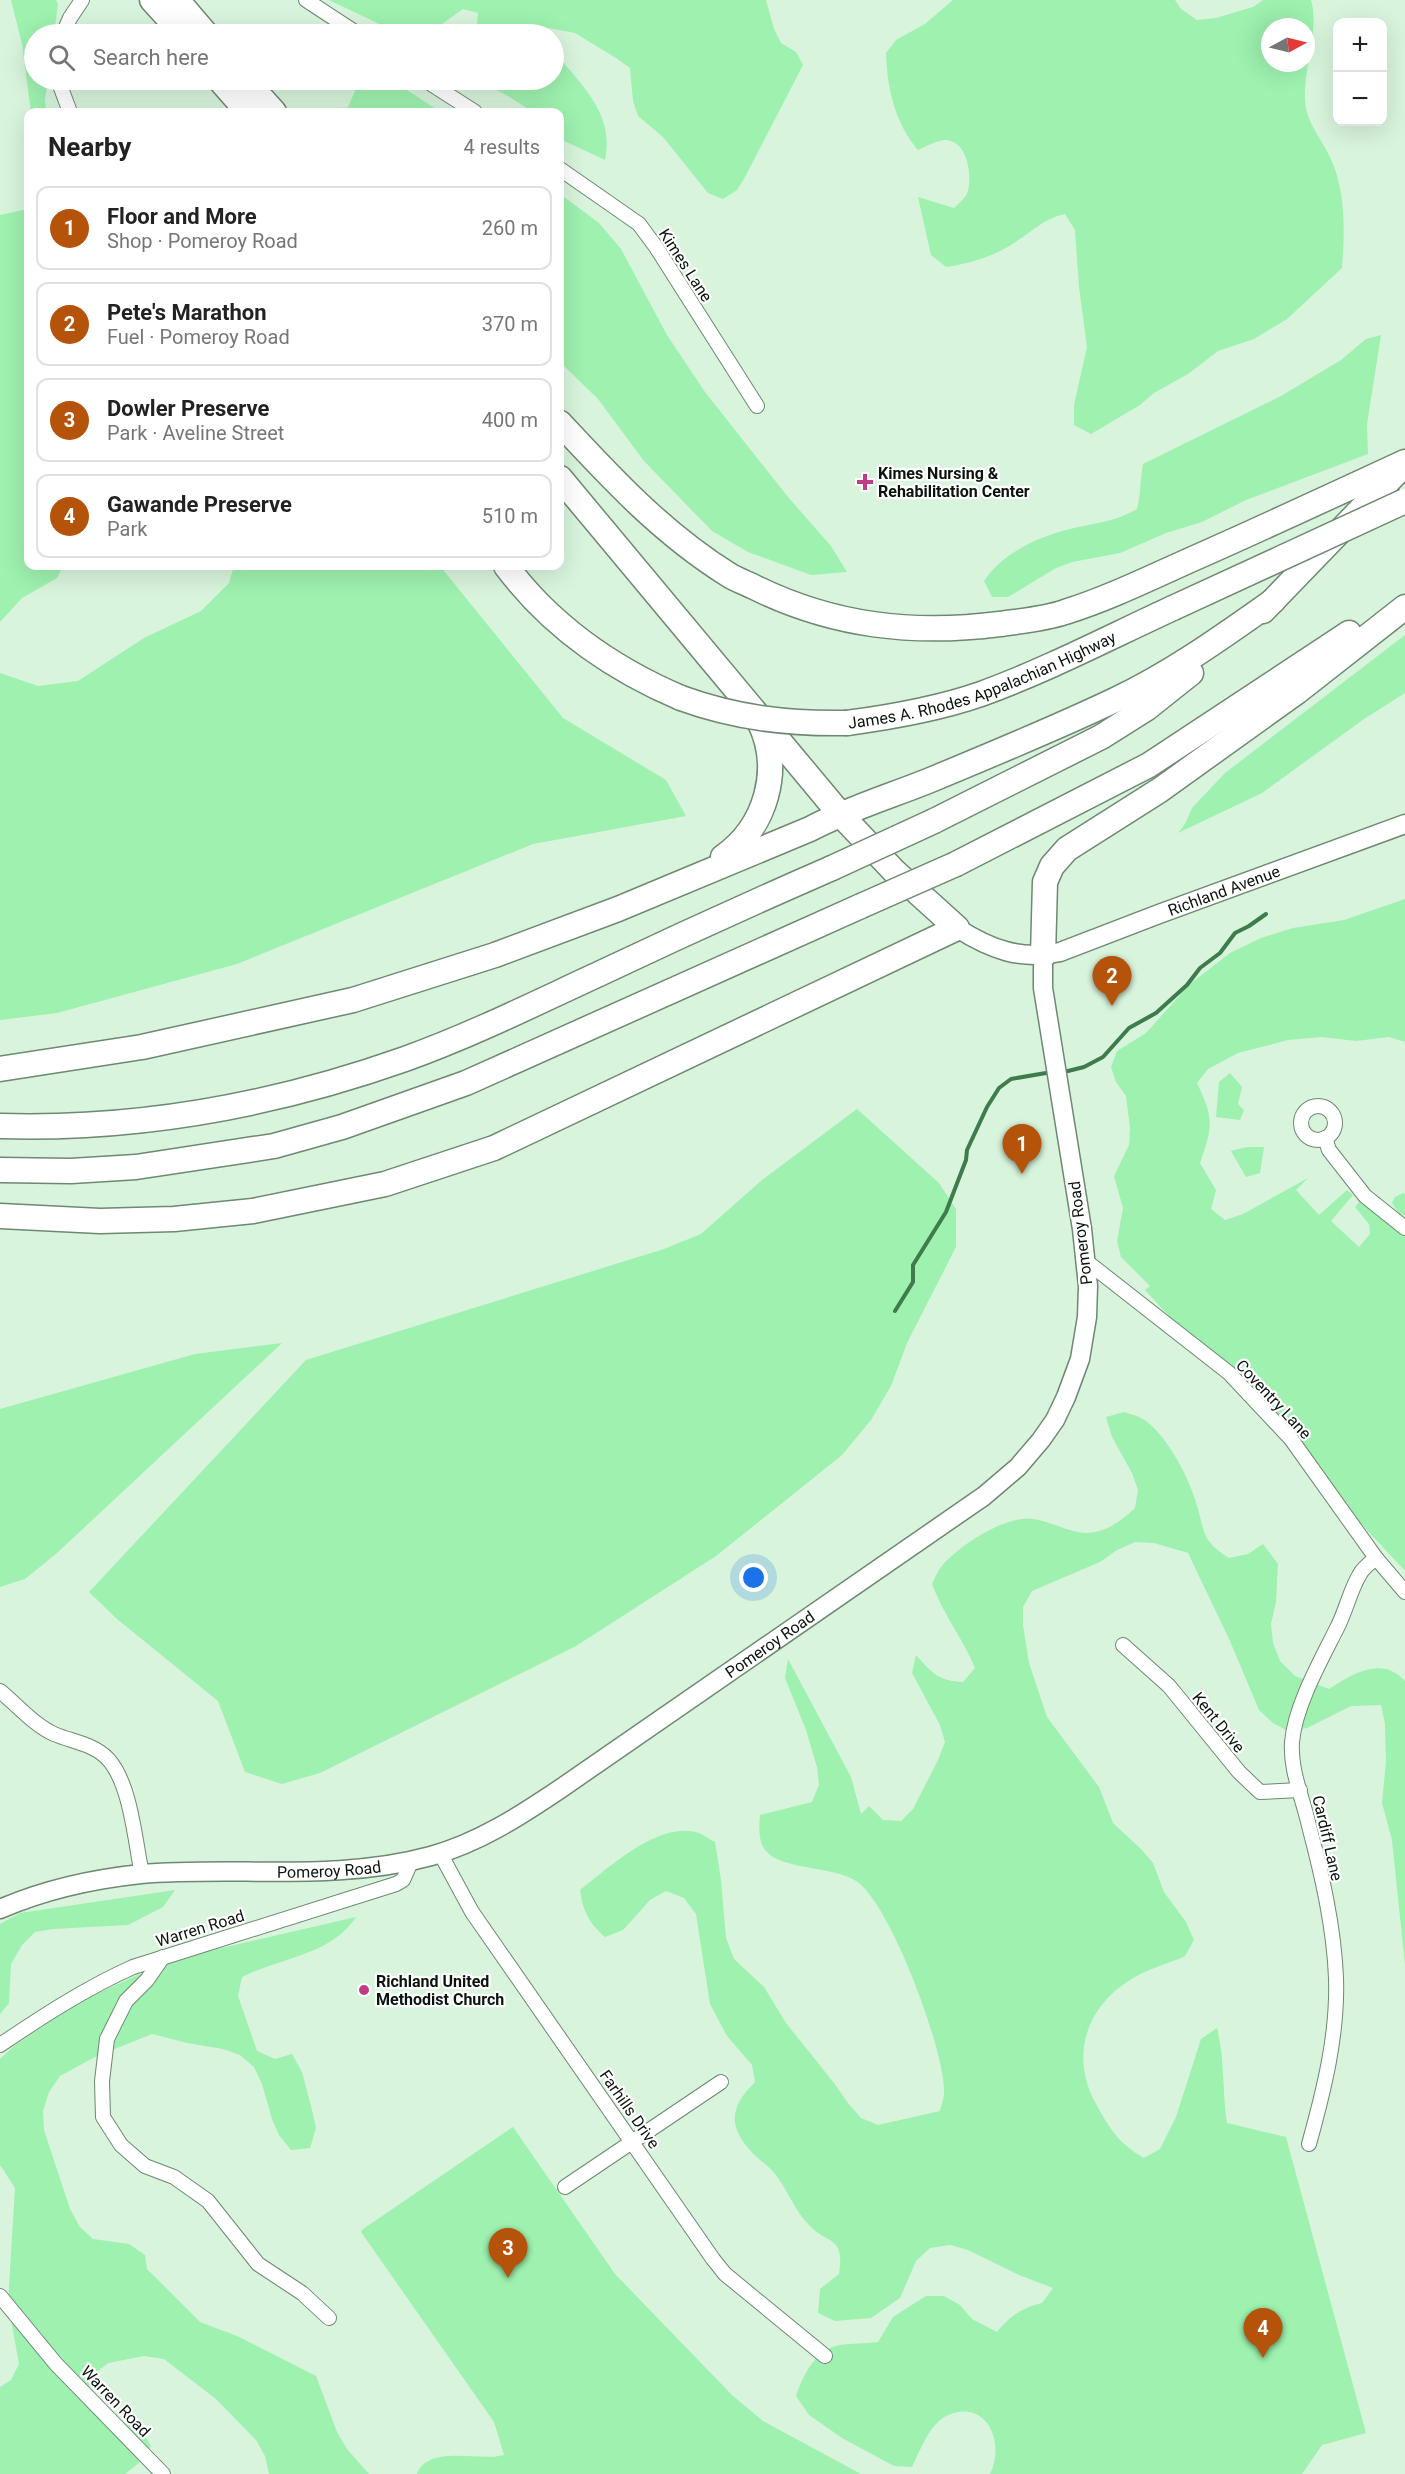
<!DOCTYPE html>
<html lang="en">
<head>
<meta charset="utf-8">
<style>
  :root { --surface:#fff; --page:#f2f2f2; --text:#222; --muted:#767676; --line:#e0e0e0; --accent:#b45309 }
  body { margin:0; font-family:Roboto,sans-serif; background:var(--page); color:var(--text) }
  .controls { position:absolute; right:18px; top:18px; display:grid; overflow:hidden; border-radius:12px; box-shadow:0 6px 24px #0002 }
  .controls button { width:54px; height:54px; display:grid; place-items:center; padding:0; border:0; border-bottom:2px solid var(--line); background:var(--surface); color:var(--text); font:30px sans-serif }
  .compass { position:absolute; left:1261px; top:18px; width:54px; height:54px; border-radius:50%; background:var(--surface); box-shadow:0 6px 24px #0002; rotate:83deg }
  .you { position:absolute; left:754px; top:1578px; width:21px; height:21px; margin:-15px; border:4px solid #fff; border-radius:50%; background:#1a73e8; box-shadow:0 0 0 9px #1a73e833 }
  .badge { display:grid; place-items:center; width:39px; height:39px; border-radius:50%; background:var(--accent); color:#fff; font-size:20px; font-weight:700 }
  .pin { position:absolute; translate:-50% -50px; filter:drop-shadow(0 2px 3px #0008) }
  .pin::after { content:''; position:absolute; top:32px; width:21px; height:18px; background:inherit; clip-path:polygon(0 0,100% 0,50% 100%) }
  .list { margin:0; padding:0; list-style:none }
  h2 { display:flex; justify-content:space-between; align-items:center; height:78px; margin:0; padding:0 24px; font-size:26px }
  h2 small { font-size:20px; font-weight:400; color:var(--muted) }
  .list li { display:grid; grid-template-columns:39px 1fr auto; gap:18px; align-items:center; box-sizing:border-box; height:84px; margin:0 12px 12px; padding:0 12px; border:2px solid var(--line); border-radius:12px }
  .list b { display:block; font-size:22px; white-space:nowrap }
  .list p { margin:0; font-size:20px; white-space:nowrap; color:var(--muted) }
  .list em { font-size:20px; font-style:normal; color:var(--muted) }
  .icon { flex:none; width:33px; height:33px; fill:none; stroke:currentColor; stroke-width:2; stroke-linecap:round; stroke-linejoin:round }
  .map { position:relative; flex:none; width:1405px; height:2474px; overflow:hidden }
  .search { position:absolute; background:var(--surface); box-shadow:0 6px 24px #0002; left:24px; top:24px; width:540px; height:66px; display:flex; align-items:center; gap:15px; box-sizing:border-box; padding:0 21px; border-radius:33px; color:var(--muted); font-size:22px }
  .panel { position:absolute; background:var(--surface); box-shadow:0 6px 24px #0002; left:24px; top:108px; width:540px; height:462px; border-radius:12px }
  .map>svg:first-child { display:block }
  .green { fill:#9ef1af; fill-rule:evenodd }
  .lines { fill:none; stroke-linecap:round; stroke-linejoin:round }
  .stream { stroke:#3e7c4c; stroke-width:4 }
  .street-casing { stroke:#6e8872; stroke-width:16 }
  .secondary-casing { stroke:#6e8872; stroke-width:21 }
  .highway-casing { stroke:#6e8872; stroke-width:27 }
  .street { stroke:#fff; stroke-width:14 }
  .secondary { stroke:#fff; stroke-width:18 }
  .highway { stroke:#fff; stroke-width:24 }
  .highway-bridge-casing { stroke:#6e8872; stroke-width:27; stroke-linecap:butt }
  .highway-bridge { stroke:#fff; stroke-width:24 }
  .poi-dot { fill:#c03c83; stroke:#fff; stroke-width:2 }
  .labels { text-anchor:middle; stroke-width:4.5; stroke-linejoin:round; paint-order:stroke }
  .street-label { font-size:16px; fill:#0a140c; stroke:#fff }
  .poi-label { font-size:16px; font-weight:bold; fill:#0a140c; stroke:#fff; text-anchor:start }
</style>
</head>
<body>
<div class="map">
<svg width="1405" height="2474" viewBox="0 0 1405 2474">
  <rect width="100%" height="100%" fill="#d8f4dc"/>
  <g class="green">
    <polygon points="11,0 56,0 58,4 54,34 34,34 34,80 48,80 45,99 46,112 31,112 22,44"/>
    <polygon points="329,0 766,0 774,29 781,43 796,52 803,65 745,177 737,190 723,199 708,193 663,137 638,116 633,101 630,68 616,58 575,33 538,26 541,34 476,34 478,13 463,9 428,34 400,34"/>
    <path d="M953,0H1175L1181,9L1197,20L1216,18L1253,7L1263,0H1311C1320,29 1303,69 1305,100C1306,121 1320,137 1329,155C1346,189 1345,231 1342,268L1287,319L1254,339L1218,351L1188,374L1154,393L1140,405L1091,434L1074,425V405L1087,347L1079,287L1075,230L1065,214C1044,219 1035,229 1017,241C995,256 972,263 946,267L931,255L918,197L954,208C959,203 964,199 967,194C973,177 968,140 945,140C935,141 927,146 918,150C895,123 887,88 886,53L896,40L925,24ZM1270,27H1306V63H1270Z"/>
    <path d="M554,51C581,85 615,113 605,160L560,139V112H533L508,96L477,80H554Z"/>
    <polygon points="382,80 391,80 441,112 346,112 357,86"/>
    <polygon points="560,194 599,223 621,249 667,335 705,392 788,497 831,546 847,572 811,575 748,552 712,531 644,461 598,399 560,362"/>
    <polygon points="28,209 28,566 63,566 57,578 22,598 0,622 0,215"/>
    <path d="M1381,335L1367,424L1368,454L1246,500L1202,522L1166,533L1120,553L1072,562L1056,568L1008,597H992L984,581C1002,553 1038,537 1070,529C1093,523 1116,522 1137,509C1141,494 1140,479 1143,464L1281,396L1341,360L1366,339Z"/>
    <polygon points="234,566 440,566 563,718 666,780 686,816 533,844 237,964 57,1013 0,1020 0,673 38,686 78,681 144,638 201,611 229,583"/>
    <polygon points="1405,635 1405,693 1364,719 1262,793 1178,833 1185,824 1192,808 1225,773"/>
    <path d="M1405,899V1042L1389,1037L1356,1041L1322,1037L1288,1040L1238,1053L1208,1069L1197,1083C1214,1119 1213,1126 1200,1163L1216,1190L1211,1209L1225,1220L1243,1214L1308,1178L1296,1190L1319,1215L1347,1190L1353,1195L1331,1221L1359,1247L1370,1234L1369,1224L1355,1207L1362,1199L1387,1217L1405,1237V1571L1145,1290L1150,1286L1121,1257L1117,1241L1123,1208L1114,1176L1129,1145L1130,1128L1126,1096L1116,1082L1111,1067L1117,1051L1146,1033L1190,984L1230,953L1261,938L1293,928L1344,920Z"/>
    <polygon points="1230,1073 1242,1087 1238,1104 1244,1110 1240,1120 1216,1117 1219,1082"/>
    <polygon points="857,1109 939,1183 956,1209 956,1247 907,1343 891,1386 871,1420 842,1455 716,1556 576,1646 320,1773 282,1784 245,1772 218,1701 117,1619 89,1592 306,1360 664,1249 701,1234 762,1180"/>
    <polygon points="1247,1147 1264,1147 1260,1173 1246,1177 1231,1151"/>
    <polygon points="1403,1193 1405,1194 1405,1215 1399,1214 1392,1203 1395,1197"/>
    <polygon points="282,1343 57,1553 25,1579 0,1587 0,1409 195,1354"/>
    <path d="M1124,1412C1129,1414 1136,1415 1141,1418C1165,1431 1188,1476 1196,1502C1205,1531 1200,1540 1229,1558L1248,1554L1263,1544L1278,1564L1276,1602L1271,1624L1273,1643L1280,1661L1295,1676L1329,1689C1352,1674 1382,1655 1405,1681V1965L1392,1840L1382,1803L1386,1762L1385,1724L1381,1705L1351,1706L1307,1728L1288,1731L1273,1723L1259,1710L1230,1641L1188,1553L1154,1543L1135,1542L1117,1550L1100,1562L1032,1591L1023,1607V1625L1029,1663L1047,1717L1099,1787L1113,1823L1141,1849L1153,1863L1164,1892L1186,1922L1194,1940L1185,1956C1168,1964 1146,1969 1130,1980C1085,2008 1070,2057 1096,2104C1110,2129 1118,2143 1144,2158L1160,2149L1176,2117L1201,2039L1217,2028C1225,2059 1222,2091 1227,2123L1286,2137L1366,2433L1322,2445L1302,2474H990C1006,2442 986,2397 946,2416C929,2425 920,2451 912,2467L894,2466L842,2438L809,2415L796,2396C803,2375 816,2349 840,2345C852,2343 866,2344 878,2342L893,2317L926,2296H944L960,2305L972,2319L997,2332C1011,2315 1022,2308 1042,2303L1053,2288L1019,2275L968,2250L950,2245L930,2248L916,2261L900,2298L871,2318L835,2321L818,2313L820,2289L839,2274C845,2234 828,2246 809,2225C795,2211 788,2191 776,2175C768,2165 757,2159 749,2149C726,2123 733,2104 755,2082L752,2065L727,2036L710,2004L696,1914L684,1898L666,1891L650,1900L623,1930L605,1937C589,1923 583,1911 580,1890C609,1868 659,1820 699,1833C704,1835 710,1840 715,1842L721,1880L726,1938L734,1959L764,1987L786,2023L834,2083L848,2103L861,2118L878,2125L940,2111C941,2105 944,2099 944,2093C946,2053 890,1902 856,1881C834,1866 781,1870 766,1851C758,1842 759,1826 760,1815L812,1802L819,1785L817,1767L806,1730L785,1678L788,1659L851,1777L861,1814L869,1806L883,1820L901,1821L913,1809L938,1760L945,1742L940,1725L912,1673L916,1655C932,1673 939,1681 963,1682L975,1668C963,1639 943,1614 932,1584C935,1578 937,1572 941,1567C958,1546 1005,1515 1033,1519C1050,1521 1071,1533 1086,1533C1105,1533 1123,1520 1135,1508L1138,1490L1132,1473L1112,1437L1106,1417Z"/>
    <polygon points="175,1890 163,1907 128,1925 53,1929 35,1932 22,1945 11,1964 9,2003 0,2014 0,1924 20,1913"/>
    <path d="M356,1917C332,1955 279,1958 242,1977L238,1996L257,2051L275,2059L292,2054L302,2072L312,2110L316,2128L310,2148L291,2150L279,2135L272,2119L262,2084L254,2067L240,2055L223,2049L187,2043L152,2034L95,2057L60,2076L49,2092L43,2111L44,2130L70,2209L80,2227L93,2239L129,2244L145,2255L147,2269L200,2322L237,2336L316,2376L337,2432L347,2449L369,2474H269L265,2456L256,2440L216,2399L164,2359L144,2356L108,2363L93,2375L89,2394L96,2413L141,2429L151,2446L140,2462L125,2474H0V2387L11,2380L19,2364L8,2303L15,2188L0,2165V2059L14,2046L77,2003L170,1960Z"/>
    <path d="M513,2127L615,2274L732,2395L763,2421L861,2474H417C428,2444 480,2462 504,2455L494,2422L361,2232L363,2229Z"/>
  </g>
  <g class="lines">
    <g class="stream">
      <polyline points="1068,1071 1084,1067 1103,1057 1129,1028 1156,1013 1187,985 1200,968 1220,953 1235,933 1249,926 1266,914"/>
      <polyline points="895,1311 913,1282 913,1265 946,1212 966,1160 967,1150 987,1107 999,1088 1011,1079 1046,1073"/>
    </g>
    <defs>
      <g id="street">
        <polyline points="306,0 358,34"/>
        <polyline points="63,34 70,18 82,0"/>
        <polyline points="58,80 70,112"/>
        <polyline points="425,80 475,112"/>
        <polyline points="560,169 639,224 656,247 757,406"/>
        <circle cx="1318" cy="1123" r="17"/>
        <polyline points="1325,1138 1329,1150 1365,1196 1405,1228"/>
        <polyline points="1086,1261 1229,1373 1291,1439 1376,1558 1405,1592"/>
        <polyline points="1123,1645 1169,1686 1239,1772 1260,1792 1300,1790"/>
        <path d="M0,1691C17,1705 34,1725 54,1734C73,1742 94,1744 108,1759C131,1784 135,1842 142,1874"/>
        <polyline points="440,1853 472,1912 713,2259 725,2274 825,2356"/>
        <polyline points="163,1957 147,1980 126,2001 107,2039 102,2081 103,2117 121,2145 145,2166 174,2177 208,2201 258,2264 302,2293 329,2318"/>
        <path d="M0,2045C43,2016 86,1988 133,1967L396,1884L403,1880L412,1860"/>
        <path d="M1309,2144C1324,2090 1338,2034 1336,1978C1334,1927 1322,1875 1309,1826C1303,1798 1290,1771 1292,1742C1295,1706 1321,1660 1337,1628C1346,1611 1350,1590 1360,1574C1363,1568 1371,1562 1376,1558"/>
        <polyline points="565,2187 721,2082"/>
        <polyline points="0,2296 56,2364 163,2474"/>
      </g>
      <g id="secondary">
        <path id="s1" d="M957,928C990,949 1021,961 1060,952L1159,914L1405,824"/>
        <path id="s2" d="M0,1909C44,1890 93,1879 141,1874C237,1866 336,1882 431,1856C478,1843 520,1816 560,1789L984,1496L1018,1467L1041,1440L1055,1420L1066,1397L1080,1359L1087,1317L1088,1286L1082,1229L1043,988V956"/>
      </g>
      <g id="highway">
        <polyline points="152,0 183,34"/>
        <polyline points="177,0 206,34"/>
        <polyline points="220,80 248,112"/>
        <polyline points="245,80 274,112"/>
        <path d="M560,423C612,479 663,534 729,575C737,580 746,583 754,587C833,626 913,635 1000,624C1021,621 1045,619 1065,612C1110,598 1154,576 1197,557C1267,526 1336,494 1405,462"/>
        <path d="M506,566C551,626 613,669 681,698"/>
        <polyline points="1263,611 1399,470"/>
        <path id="s3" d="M847,723C892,717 938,709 981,694C1047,670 1110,637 1173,608"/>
        <polyline points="934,821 1101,737 1147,708 1191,673"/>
        <path d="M723,857C766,827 783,769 759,721"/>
        <polyline points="956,864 1149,765 1349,633"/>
        <polyline points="1043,956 1045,882 1052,866 1067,849 1160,790 1298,691 1405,607"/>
        <path d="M0,1069L142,1047L353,1000L495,955L618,909L810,829C848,809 888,797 928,781C991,755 1054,729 1115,700C1172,673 1222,637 1273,601"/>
        <path d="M0,1126C138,1130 275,1105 405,1059C472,1035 536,1003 601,973C677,937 754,902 832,868"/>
        <polyline points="0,1170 71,1171 136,1167 274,1146 342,1127 466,1083 861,906"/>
        <polyline points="0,1216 100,1221 174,1219 253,1211 385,1184 494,1148 957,928 894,871 840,814 560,478"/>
      </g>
    </defs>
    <use href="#street" class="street-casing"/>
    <use href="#secondary" class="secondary-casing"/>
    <use href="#highway" class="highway-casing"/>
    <use href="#street" class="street"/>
    <use href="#secondary" class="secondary"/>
    <use href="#highway" class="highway"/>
    <defs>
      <g id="highway-bridge">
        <polyline points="1173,608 1405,501"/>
        <path d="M681,698C736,718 789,724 847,723"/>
        <polyline points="832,868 934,821"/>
        <polyline points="861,906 956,864"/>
      </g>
    </defs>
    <use href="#highway-bridge" class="highway-bridge-casing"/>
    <use href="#highway-bridge" class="highway-bridge"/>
  </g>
  <g class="poi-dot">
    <path d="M862 473h6v6h6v6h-6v6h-6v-6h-6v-6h6z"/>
    <circle cx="364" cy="1990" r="6"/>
  </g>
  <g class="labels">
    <g class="street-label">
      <text transform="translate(686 265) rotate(57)" y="6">Kimes Lane</text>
      <text dy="6" stroke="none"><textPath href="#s3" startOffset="142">James A. Rhodes Appalachian Highway</textPath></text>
      <text dy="6" stroke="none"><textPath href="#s1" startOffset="284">Richland Avenue</textPath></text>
      <text transform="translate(1080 1233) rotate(-97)" y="6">Pomeroy Road</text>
      <text transform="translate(1274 1399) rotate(47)" y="6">Coventry Lane</text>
      <text dy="6" stroke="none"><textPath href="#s2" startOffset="838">Pomeroy Road</textPath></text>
      <text transform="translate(1219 1722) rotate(51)" y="6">Kent Drive</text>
      <text transform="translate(1328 1838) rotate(77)" y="6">Cardiff Lane</text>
      <text dy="6" stroke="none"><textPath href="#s2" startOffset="334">Pomeroy Road</textPath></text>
      <text transform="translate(200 1928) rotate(-17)" y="6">Warren Road</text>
      <text transform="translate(630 2109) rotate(55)" y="6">Farhills Drive</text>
      <text transform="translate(116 2401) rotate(46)" y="6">Warren Road</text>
    </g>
    <g class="poi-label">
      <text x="878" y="479">Kimes Nursing &amp;<tspan x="878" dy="18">Rehabilitation Center</tspan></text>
      <text x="376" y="1987">Richland United<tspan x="376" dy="18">Methodist Church</tspan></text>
    </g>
  </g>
</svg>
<div class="controls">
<button>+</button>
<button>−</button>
</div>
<svg class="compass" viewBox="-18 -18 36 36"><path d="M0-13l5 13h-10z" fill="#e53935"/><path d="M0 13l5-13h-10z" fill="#767676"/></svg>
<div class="you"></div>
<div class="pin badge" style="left:1022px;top:1174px">1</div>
<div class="pin badge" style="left:1112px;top:1006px">2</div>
<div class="pin badge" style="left:508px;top:2278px">3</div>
<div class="pin badge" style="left:1263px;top:2358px">4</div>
<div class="search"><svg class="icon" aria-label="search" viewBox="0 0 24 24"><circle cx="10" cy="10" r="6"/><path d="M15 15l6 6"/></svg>Search here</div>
<section class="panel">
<h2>Nearby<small>4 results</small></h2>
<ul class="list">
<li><span class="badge">1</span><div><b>Floor and More</b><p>Shop · Pomeroy Road</p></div><em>260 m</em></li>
<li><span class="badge">2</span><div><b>Pete's Marathon</b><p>Fuel · Pomeroy Road</p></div><em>370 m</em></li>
<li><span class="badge">3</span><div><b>Dowler Preserve</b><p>Park · Aveline Street</p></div><em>400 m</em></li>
<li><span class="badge">4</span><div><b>Gawande Preserve</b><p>Park</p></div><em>510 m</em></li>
</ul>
</section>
</div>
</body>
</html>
